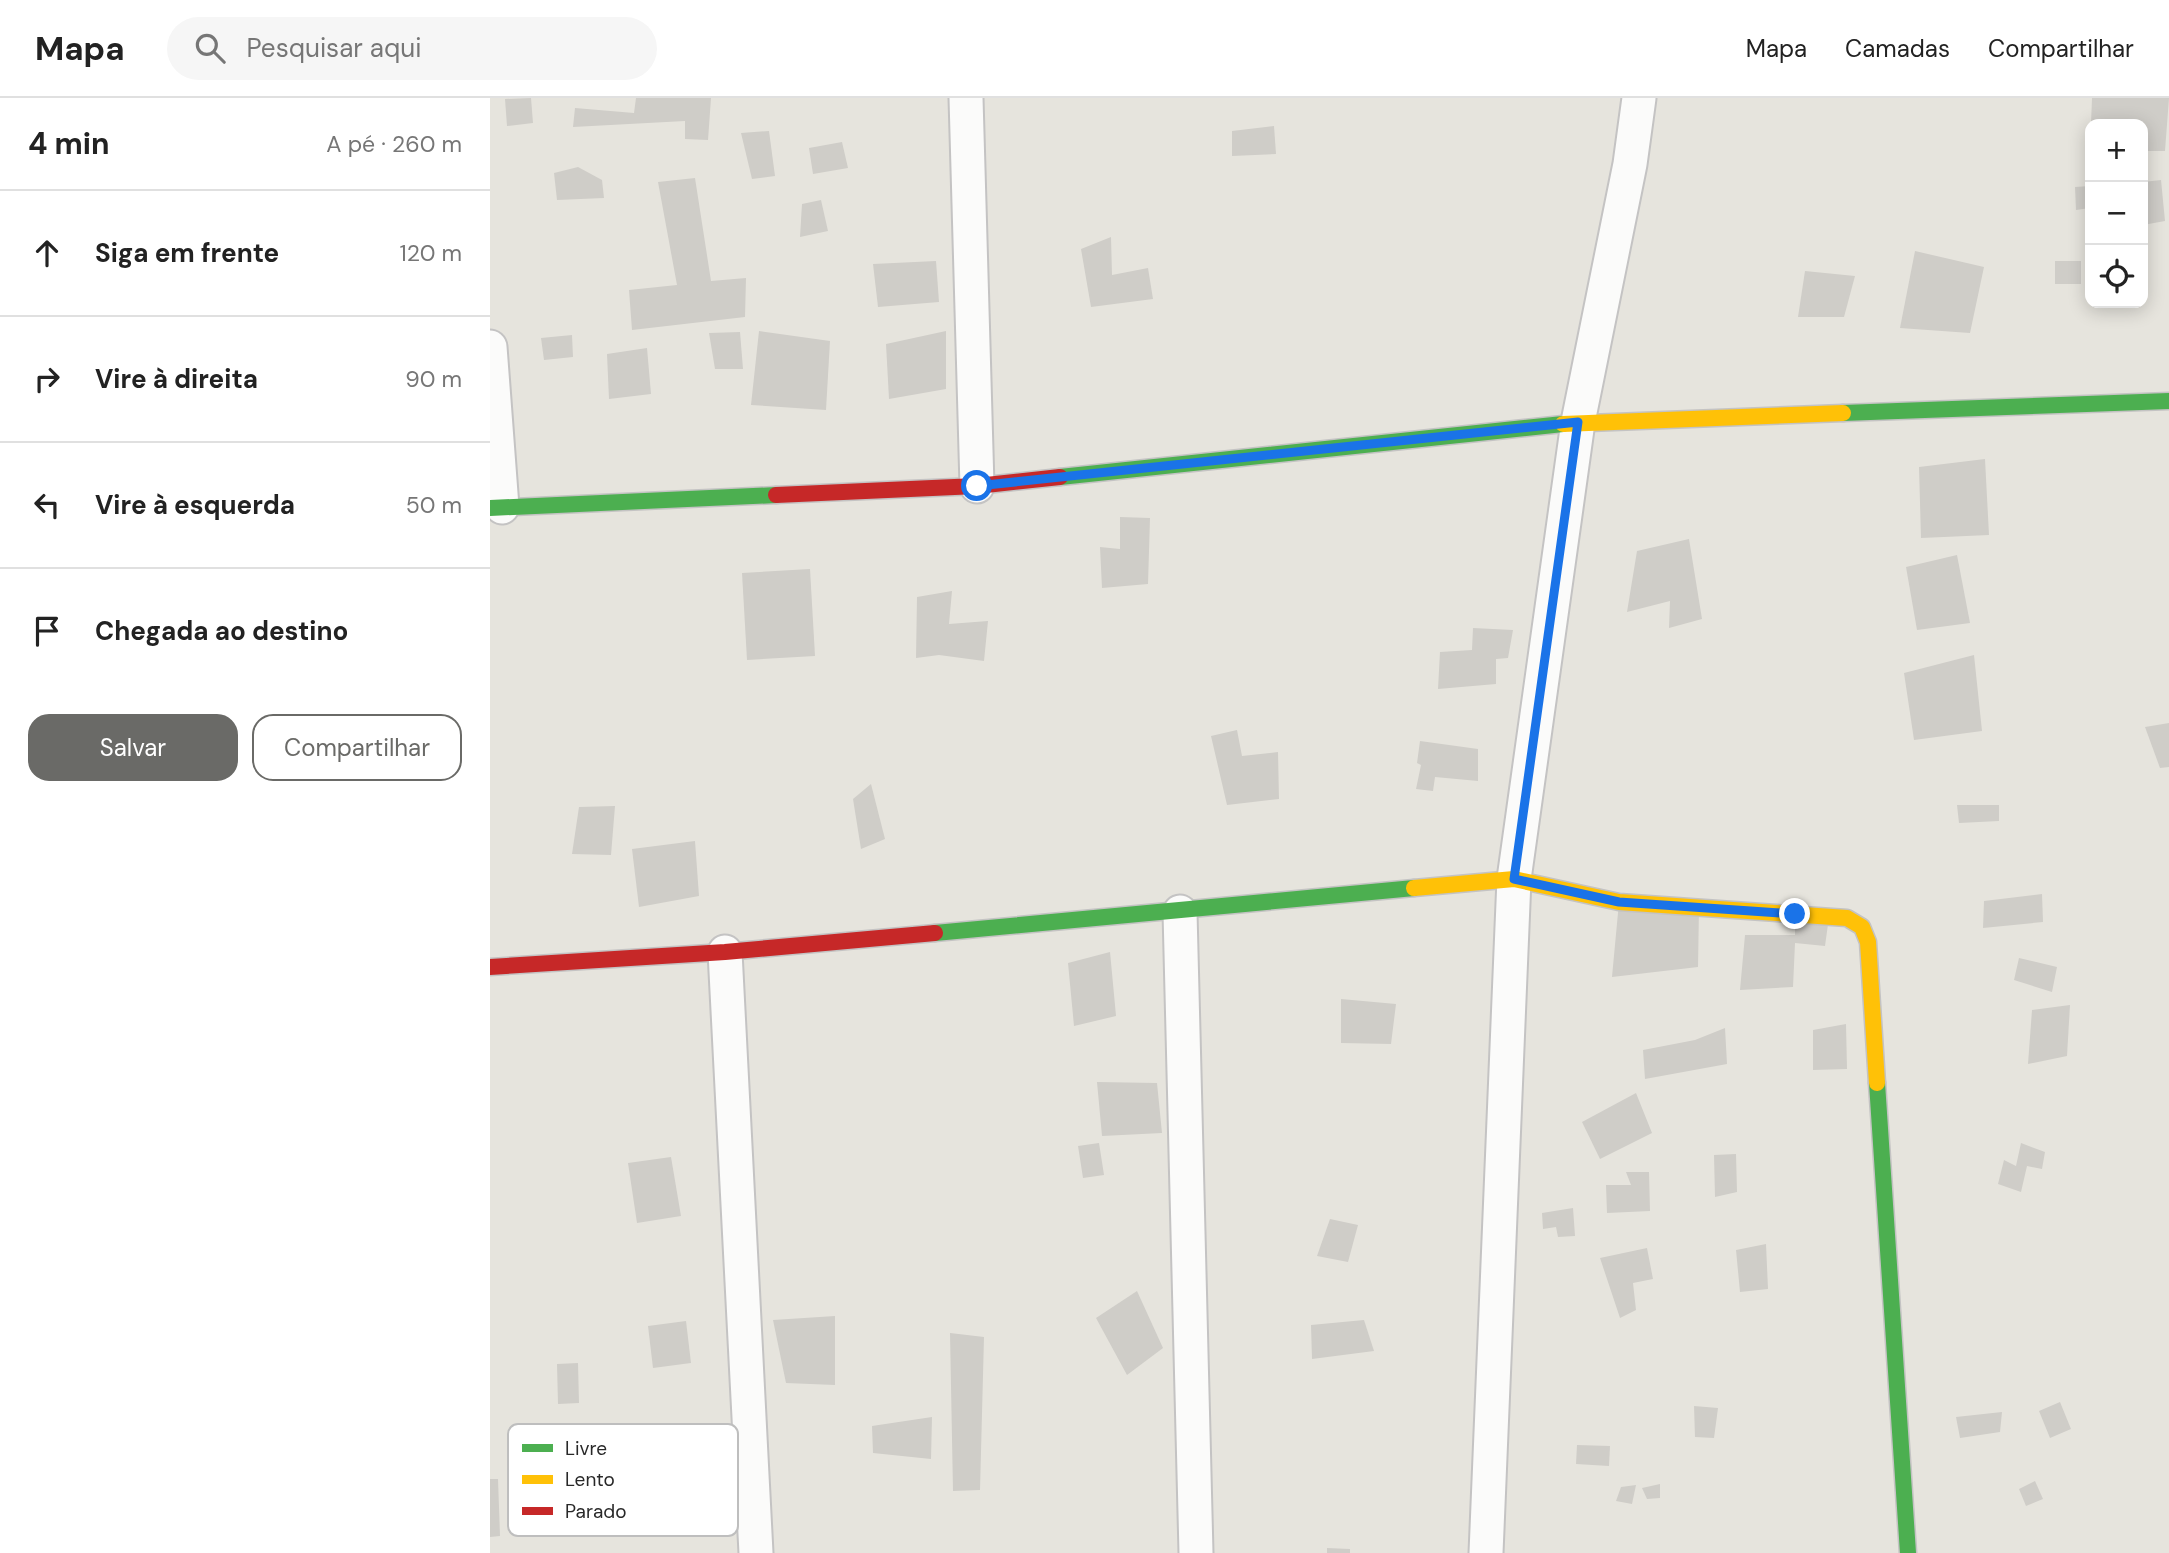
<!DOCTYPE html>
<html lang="pt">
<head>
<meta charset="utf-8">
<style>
  :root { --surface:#fff; --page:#f6f6f6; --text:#222; --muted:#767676; --line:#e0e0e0; --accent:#6a6a67 }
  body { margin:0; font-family:"DM Sans",sans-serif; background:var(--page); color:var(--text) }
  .controls { position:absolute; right:21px; top:21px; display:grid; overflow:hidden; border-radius:14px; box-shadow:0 4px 18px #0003 }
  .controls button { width:63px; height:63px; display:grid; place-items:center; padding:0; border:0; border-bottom:2px solid var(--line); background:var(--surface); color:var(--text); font:35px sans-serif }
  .stop { position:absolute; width:21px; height:21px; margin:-16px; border:5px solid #1a73e8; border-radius:50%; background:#fff }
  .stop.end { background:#1a73e8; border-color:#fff; box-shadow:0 2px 7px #0008 }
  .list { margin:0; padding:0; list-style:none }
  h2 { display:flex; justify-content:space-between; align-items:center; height:91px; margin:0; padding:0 28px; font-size:30px }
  h2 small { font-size:23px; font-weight:400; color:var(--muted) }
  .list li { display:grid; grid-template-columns:46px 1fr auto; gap:21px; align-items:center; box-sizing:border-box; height:126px; padding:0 28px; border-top:2px solid var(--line) }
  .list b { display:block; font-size:26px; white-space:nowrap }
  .list em { font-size:23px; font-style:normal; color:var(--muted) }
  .actions { display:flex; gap:14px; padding:21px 28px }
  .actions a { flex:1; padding:16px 0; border:2px solid var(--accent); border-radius:21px; text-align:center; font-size:24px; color:var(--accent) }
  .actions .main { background:var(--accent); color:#fff }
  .icon { flex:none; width:38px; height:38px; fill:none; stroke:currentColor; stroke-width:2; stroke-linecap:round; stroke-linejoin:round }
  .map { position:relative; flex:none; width:1679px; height:1455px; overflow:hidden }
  header { display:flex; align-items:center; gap:42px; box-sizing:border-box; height:98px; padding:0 35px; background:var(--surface); border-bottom:2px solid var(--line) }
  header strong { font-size:33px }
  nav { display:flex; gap:38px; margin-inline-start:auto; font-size:24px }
  .search { width:490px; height:63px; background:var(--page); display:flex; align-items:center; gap:18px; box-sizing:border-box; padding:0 24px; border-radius:38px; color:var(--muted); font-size:26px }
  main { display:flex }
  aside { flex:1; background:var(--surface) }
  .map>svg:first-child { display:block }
  .building { fill:#cfcdc8 }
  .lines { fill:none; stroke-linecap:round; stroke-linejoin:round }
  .street-casing { stroke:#c4c3c3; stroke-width:37 }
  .fast-casing { stroke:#c4c3c3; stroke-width:19 }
  .slow-casing { stroke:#c4c3c3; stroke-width:19 }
  .jam-casing { stroke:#c4c3c3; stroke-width:19 }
  .street { stroke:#fbfbfa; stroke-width:33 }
  .fast { stroke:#4caf50; stroke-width:16 }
  .slow { stroke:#ffc107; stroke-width:16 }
  .jam { stroke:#c62828; stroke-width:16 }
  .route { stroke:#1a73e8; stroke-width:9 }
  .key { fill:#fff; stroke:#bebebe; stroke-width:2 }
  .key-label { font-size:19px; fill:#282828 }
</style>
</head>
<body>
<header>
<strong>Mapa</strong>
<div class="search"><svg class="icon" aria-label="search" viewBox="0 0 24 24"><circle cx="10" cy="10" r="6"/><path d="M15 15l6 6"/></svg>Pesquisar aqui</div>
<nav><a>Mapa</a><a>Camadas</a><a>Compartilhar</a></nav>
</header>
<main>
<aside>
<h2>4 min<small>A pé · 260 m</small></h2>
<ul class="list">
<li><svg class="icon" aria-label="ahead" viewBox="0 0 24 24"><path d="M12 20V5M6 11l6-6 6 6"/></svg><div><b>Siga em frente</b></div><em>120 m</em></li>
<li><svg class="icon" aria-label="right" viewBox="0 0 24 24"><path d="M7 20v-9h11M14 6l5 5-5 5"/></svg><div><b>Vire à direita</b></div><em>90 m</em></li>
<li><svg class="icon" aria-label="left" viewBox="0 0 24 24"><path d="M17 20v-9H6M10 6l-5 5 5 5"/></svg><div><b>Vire à esquerda</b></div><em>50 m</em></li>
<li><svg class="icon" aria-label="arrive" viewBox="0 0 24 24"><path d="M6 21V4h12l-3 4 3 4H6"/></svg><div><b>Chegada ao destino</b></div></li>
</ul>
<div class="actions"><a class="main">Salvar</a><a>Compartilhar</a></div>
</aside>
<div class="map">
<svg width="1679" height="1455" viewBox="0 0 1679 1455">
  <rect width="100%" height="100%" fill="#e6e4dd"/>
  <g class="building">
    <polygon points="41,0 43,25 17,28 15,1"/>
    <polygon points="146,0 221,0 218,42 195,41 195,23 83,29 85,10 144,15"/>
    <polygon points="1602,0 1679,0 1675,53 1653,53 1653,26 1601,26"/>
    <polygon points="784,28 786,56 742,58 742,33"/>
    <polygon points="279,33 285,78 262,81 251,35"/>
    <polygon points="352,44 358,70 323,76 319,50"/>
    <polygon points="88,69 112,82 114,100 67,102 64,75"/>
    <polygon points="205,80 221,183 256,180 255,219 142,232 139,192 187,187 168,84"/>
    <polygon points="1671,82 1675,123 1653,127 1653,84"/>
    <polygon points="1600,88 1600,110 1586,112 1585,89"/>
    <polygon points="331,102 338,133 310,139 312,106"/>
    <polygon points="621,139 622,177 658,170 663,201 601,209 591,151"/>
    <polygon points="1425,153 1494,169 1480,235 1410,230"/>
    <polygon points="446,163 449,204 388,209 383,166"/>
    <rect x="1565" y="163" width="26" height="23"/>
    <polygon points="1315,173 1365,178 1354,219 1308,219"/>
    <polygon points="269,233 340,243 336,312 261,307"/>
    <polygon points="456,233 456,291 399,301 396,246"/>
    <polygon points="250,234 253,271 225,271 219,235"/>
    <polygon points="82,237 83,259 54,262 51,240"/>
    <polygon points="157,250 161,296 119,301 117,256"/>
    <polygon points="1495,361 1499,437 1431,440 1429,369"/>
    <polygon points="630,419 660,420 658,486 612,490 610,449 630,451"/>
    <polygon points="1199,441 1212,521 1179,530 1180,503 1137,514 1147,453"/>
    <polygon points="1467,457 1480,525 1427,532 1416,469"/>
    <polygon points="320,471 325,558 257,562 252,475"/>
    <polygon points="462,493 459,526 498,523 494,563 449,557 426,560 427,499"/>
    <polygon points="983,530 1023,532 1018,560 1006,561 1006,586 948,591 950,554 982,552"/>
    <polygon points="1484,557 1492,633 1424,642 1414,575"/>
    <polygon points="1679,625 1679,669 1670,670 1655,629"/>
    <polygon points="747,632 752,658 788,654 789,701 737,707 721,638"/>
    <polygon points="930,643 988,651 988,683 945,679 943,693 926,691 931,667 927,665"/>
    <polygon points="381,686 395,741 371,751 363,701"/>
    <polygon points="1467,707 1509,707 1509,723 1469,725"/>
    <polygon points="125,708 121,757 82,756 89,709"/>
    <polygon points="205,743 209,798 149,809 142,751"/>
    <polygon points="1552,796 1553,824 1493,830 1494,803"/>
    <polygon points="1129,804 1209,810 1208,869 1122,879"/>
    <polygon points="1305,816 1339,819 1335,848 1305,845 1303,889 1250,892 1255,837 1305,837"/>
    <polygon points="620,854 626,918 584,928 578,865"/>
    <polygon points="1529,860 1567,869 1562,894 1524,882"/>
    <polygon points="851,901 906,906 901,946 851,945"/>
    <polygon points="1580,907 1577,958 1538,966 1542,912"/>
    <polygon points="1356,926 1357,971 1323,972 1323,932"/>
    <polygon points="1235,930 1237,966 1155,981 1153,952 1205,942"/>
    <polygon points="607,984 667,985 672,1035 612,1038"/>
    <polygon points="1146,995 1162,1035 1110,1061 1092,1024"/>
    <polygon points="609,1045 614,1077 593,1080 588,1048"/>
    <polygon points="1531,1045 1555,1054 1552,1071 1537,1068 1531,1094 1508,1086 1514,1062 1526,1068"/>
    <polygon points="1246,1056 1247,1094 1225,1099 1224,1057"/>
    <polygon points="181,1059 191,1118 147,1125 138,1065"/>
    <polygon points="1136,1074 1159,1074 1160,1113 1117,1115 1116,1087 1141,1087"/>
    <polygon points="1083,1110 1085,1138 1068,1139 1066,1129 1053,1131 1052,1115"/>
    <polygon points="840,1121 868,1127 858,1164 827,1158"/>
    <polygon points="1276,1146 1278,1191 1250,1194 1246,1152"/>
    <polygon points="1157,1150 1163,1181 1143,1185 1146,1212 1130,1220 1110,1160"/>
    <polygon points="647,1193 673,1250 637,1277 606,1220"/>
    <polygon points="345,1218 345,1287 296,1285 283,1222"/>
    <polygon points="874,1222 884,1253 822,1261 821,1227"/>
    <polygon points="196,1223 201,1265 163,1270 158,1228"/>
    <polygon points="460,1235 494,1239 490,1392 463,1393"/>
    <polygon points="88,1265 89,1305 68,1306 67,1266"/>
    <polygon points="1570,1304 1581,1331 1560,1340 1549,1313"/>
    <polygon points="1204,1308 1228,1310 1224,1340 1205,1339"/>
    <polygon points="1512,1314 1510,1334 1470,1340 1466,1319"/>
    <polygon points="442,1319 441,1361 383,1355 382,1328"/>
    <polygon points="1087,1347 1120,1348 1119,1368 1086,1366"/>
    <polygon points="0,1381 8,1381 10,1438 0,1439"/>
    <polygon points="1545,1383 1553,1401 1536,1408 1529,1391"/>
    <polygon points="1170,1386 1170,1400 1157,1401 1152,1390"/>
    <polygon points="1146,1387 1142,1406 1126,1403 1131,1389"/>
    <polygon points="837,1450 860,1451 860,1455 837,1455"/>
  </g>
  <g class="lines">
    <defs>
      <g id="street">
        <polyline points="476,0 487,388"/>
        <polyline points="0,249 12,409"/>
        <polyline points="690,814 706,1455"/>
        <polyline points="235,854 266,1455"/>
        <polyline points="996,1455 1024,781 1088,324 1140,66 1149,0"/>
      </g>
      <g id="fast">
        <polyline points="1353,315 1679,303"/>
        <polyline points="570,379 1073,326"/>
        <polyline points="0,410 286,397"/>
        <polyline points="445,835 924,790"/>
        <polyline points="1387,985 1418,1455"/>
      </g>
      <g id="slow">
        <polyline points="1073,326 1353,315"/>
        <polyline points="924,790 1024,781 1129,804 1357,820 1372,829 1378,844 1387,985"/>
      </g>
      <g id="jam">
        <polyline points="286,397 487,388 570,379"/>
        <polyline points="0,869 235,854 445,835"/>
      </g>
    </defs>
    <use href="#street" class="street-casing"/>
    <use href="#fast" class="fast-casing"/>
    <use href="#slow" class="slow-casing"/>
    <use href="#jam" class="jam-casing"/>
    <use href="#street" class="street"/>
    <use href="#fast" class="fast"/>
    <use href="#slow" class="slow"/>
    <use href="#jam" class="jam"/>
  </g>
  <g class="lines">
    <polyline class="route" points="487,388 1088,324 1024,781 1129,804 1305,816"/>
  </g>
  <rect x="18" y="1326" width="230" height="112" rx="10" class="key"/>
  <rect x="32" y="1346" width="31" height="8" fill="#4caf50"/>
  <rect x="32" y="1377" width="31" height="9" fill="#ffc107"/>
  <rect x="32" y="1409" width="31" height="8" fill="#c62828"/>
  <g class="key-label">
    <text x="75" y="1357">Livre</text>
    <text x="75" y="1388">Lento</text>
    <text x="75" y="1420">Parado</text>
  </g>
</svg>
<div class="controls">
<button>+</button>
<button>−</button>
<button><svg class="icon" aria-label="locate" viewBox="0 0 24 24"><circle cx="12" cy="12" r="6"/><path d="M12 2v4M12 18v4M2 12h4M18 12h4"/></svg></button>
</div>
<div class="stop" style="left:487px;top:388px"></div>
<div class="stop end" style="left:1305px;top:816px"></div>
</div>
</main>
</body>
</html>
